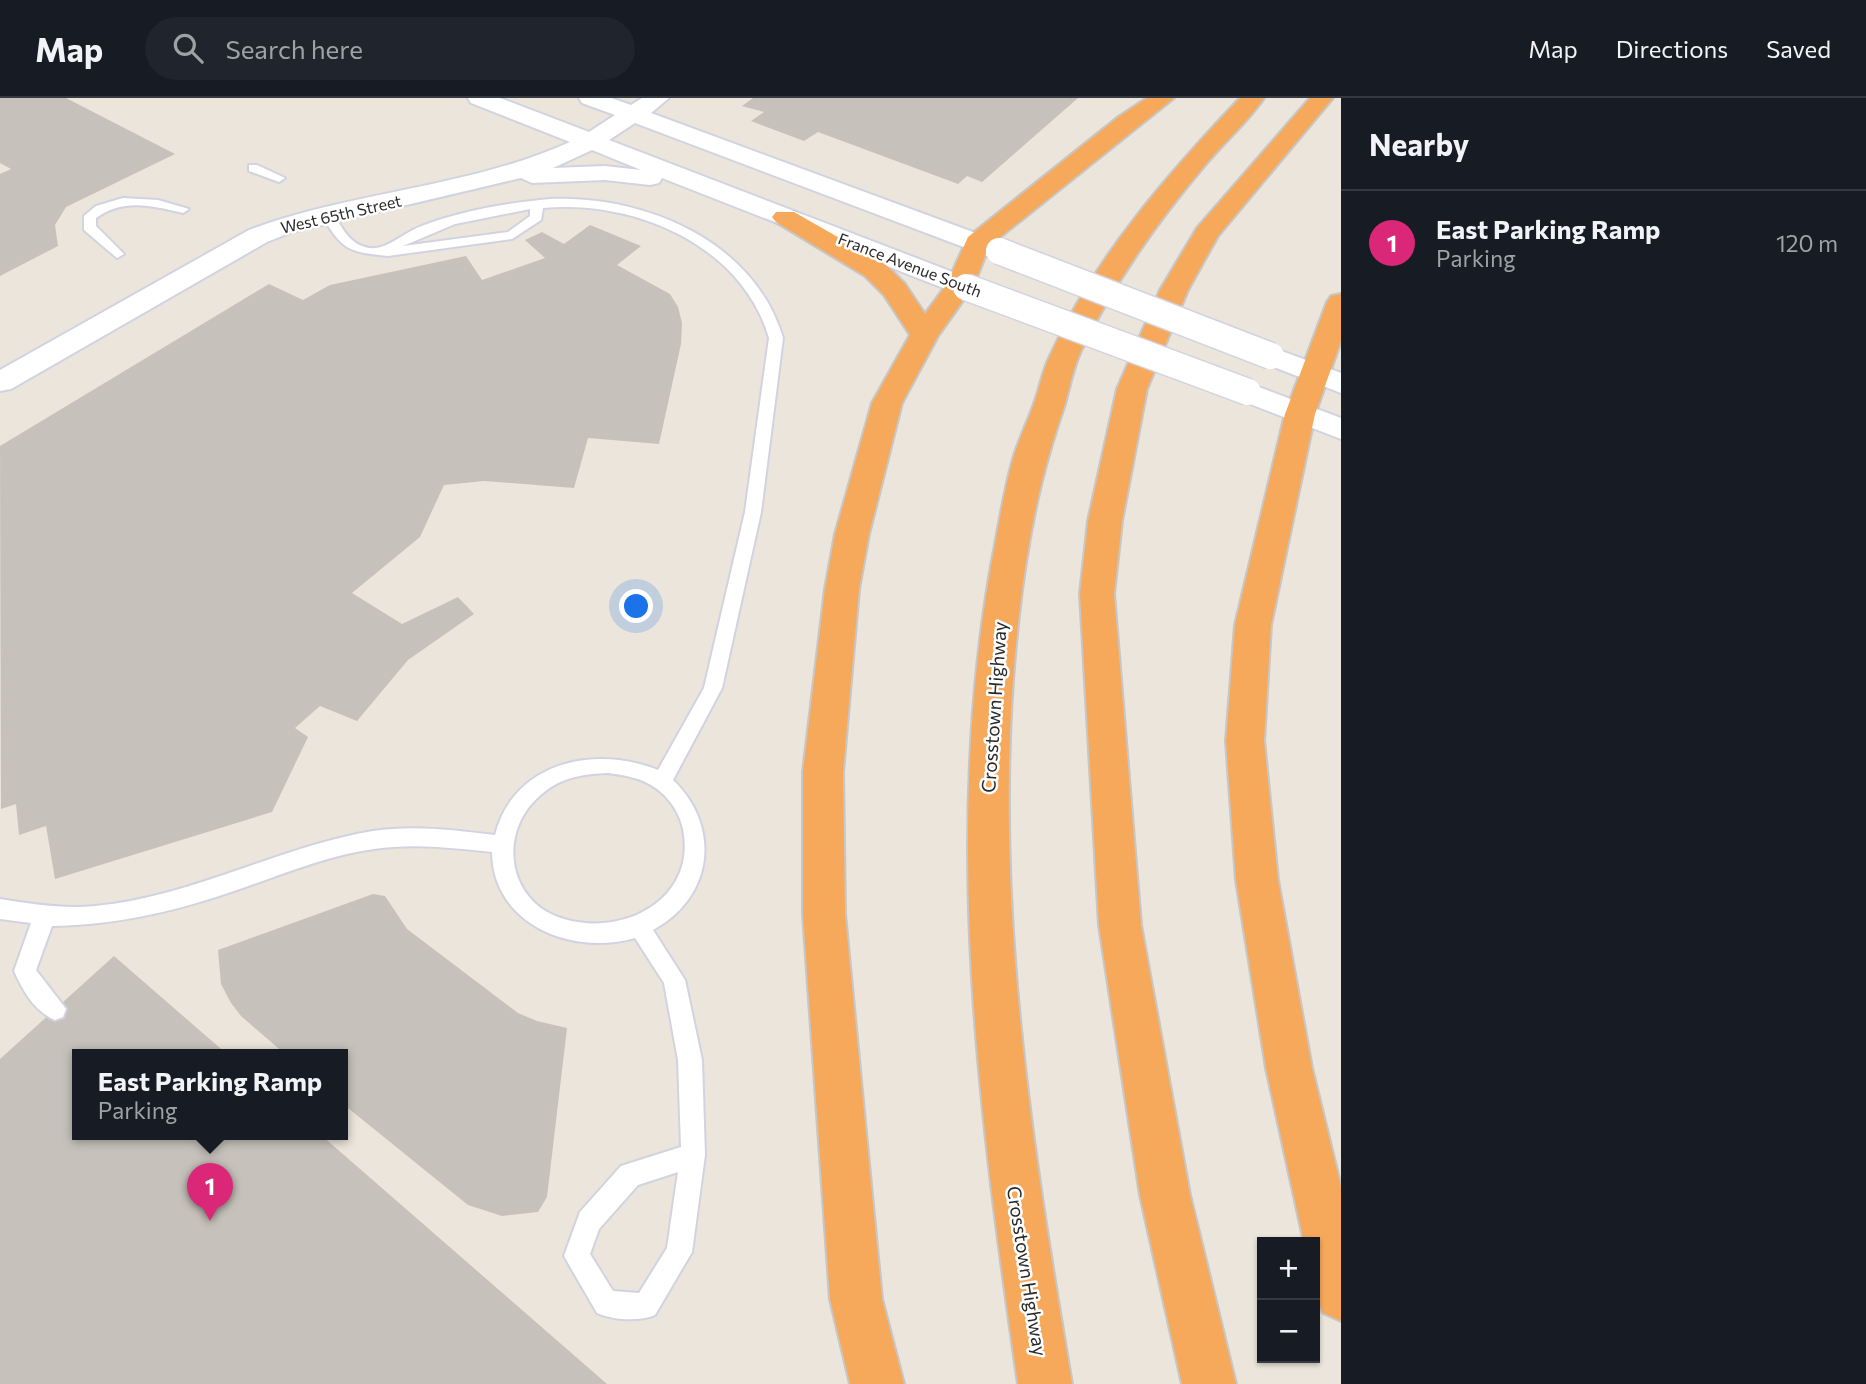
<!DOCTYPE html>
<html lang="en">
<head>
<meta charset="utf-8">
<style>
  :root { --surface:#171b24; --page:#20242c; --text:#f1f3f6; --muted:#9ea1a6; --line:#363941; --accent:#db2777 }
  body { margin:0; font-family:Commissioner,sans-serif; background:var(--page); color:var(--text) }
  .controls { position:absolute; right:21px; bottom:21px; display:grid; overflow:hidden; border-radius:0px; box-shadow:0 2px 5px #0004 }
  .controls button { width:63px; height:63px; display:grid; place-items:center; padding:0; border:0; border-bottom:2px solid var(--line); background:var(--surface); color:var(--text); font:35px sans-serif }
  .you { position:absolute; left:637px; top:509px; width:24px; height:24px; margin:-18px; border:5px solid #fff; border-radius:50%; background:#1a73e8; box-shadow:0 0 0 10px #1a73e833 }
  .badge { display:grid; place-items:center; width:46px; height:46px; border-radius:50%; background:var(--accent); color:#fff; font-size:23px; font-weight:700 }
  .pin { position:absolute; translate:-50% -58px; filter:drop-shadow(0 2px 4px #0008) }
  .pin::after { content:''; position:absolute; top:37px; width:24px; height:21px; background:inherit; clip-path:polygon(0 0,100% 0,50% 100%) }
  .popup { position:absolute; left:72px; top:951px; width:276px; height:91px; box-sizing:border-box; display:grid; place-content:center; border-radius:0px; background:var(--surface); filter:drop-shadow(0 2px 5px #0005); font-size:23px; white-space:nowrap; color:var(--muted) }
  .popup b { font-size:26px; color:var(--text) }
  .popup::after { content:''; position:absolute; left:50%; top:100%; margin-left:-14px; border:14px solid transparent; border-top-color:var(--surface) }
  .list { margin:0; padding:0; list-style:none }
  h2 { display:flex; justify-content:space-between; align-items:center; height:91px; margin:0; padding:0 28px; font-size:30px }
  h2 small { font-size:23px; font-weight:400; color:var(--muted) }
  .list li { display:grid; grid-template-columns:46px 1fr auto; gap:21px; align-items:center; box-sizing:border-box; height:105px; padding:0 28px; border-top:2px solid var(--line) }
  .list b { display:block; font-size:26px; white-space:nowrap }
  .list p { margin:0; font-size:23px; white-space:nowrap; color:var(--muted) }
  .list em { font-size:23px; font-style:normal; color:var(--muted) }
  .icon { flex:none; width:38px; height:38px; fill:none; stroke:currentColor; stroke-width:2; stroke-linecap:round; stroke-linejoin:round }
  .map { position:relative; flex:none; width:1341px; height:1286px; overflow:hidden }
  header { display:flex; align-items:center; gap:42px; box-sizing:border-box; height:98px; padding:0 35px; background:var(--surface); border-bottom:2px solid var(--line) }
  header strong { font-size:33px }
  nav { display:flex; gap:38px; margin-inline-start:auto; font-size:24px }
  .search { width:490px; height:63px; background:var(--page); display:flex; align-items:center; gap:18px; box-sizing:border-box; padding:0 24px; border-radius:38px; color:var(--muted); font-size:26px }
  main { display:flex }
  aside { flex:1; background:var(--surface) }
  .map>svg:first-child { display:block }
  .building { fill:#c6c2bb }
  .lines { fill:none; stroke-linecap:round; stroke-linejoin:round }
  .lane-casing { stroke:#d1d3e1; stroke-width:4 }
  .secondary-casing { stroke:#d1d3e1; stroke-width:4 }
  .highway-casing { stroke:#c7c7c7; stroke-width:4 }
  .lane { fill:#fff; fill-rule:evenodd }
  .secondary { fill:#fff; fill-rule:evenodd }
  .highway { fill:#f6a95b; fill-rule:evenodd }
  .secondary-bridge-casing { stroke:#d1d3e1; stroke-width:29; stroke-linecap:butt }
  .secondary-bridge { stroke:#fff; stroke-width:26 }
  .labels { text-anchor:middle; stroke-width:5; stroke-linejoin:round; paint-order:stroke }
  .far-street-label { font-size:16px; fill:#292929; stroke:#fff }
  .street-label { font-size:19px; fill:#292929; stroke:#fff }
</style>
</head>
<body>
<header>
<strong>Map</strong>
<div class="search"><svg class="icon" aria-label="search" viewBox="0 0 24 24"><circle cx="10" cy="10" r="6"/><path d="M15 15l6 6"/></svg>Search here</div>
<nav><a>Map</a><a>Directions</a><a>Saved</a></nav>
</header>
<main>
<div class="map">
<svg width="1341" height="1286" viewBox="0 0 1341 1286">
  <rect width="100%" height="100%" fill="#ebe5db"/>
  <g class="building">
    <polygon points="0,0 66,0 175,56 66,109 55,127 58,148 0,178 0,76 11,71 0,65"/>
    <polygon points="753,0 1078,0 982,84 967,78 958,86 818,34 804,43 751,23 764,14 742,8"/>
    <polygon points="590,127 641,148 617,167 670,196 678,209 682,225 681,246 659,346 588,340 574,390 484,383 444,387 420,439 352,495 402,526 458,499 474,516 408,562 357,623 320,608 295,630 308,639 272,714 55,781 46,728 19,737 16,706 1,711 0,348 269,186 303,202 330,187 466,158 482,182 545,160 525,142 542,134 564,146"/>
    <polygon points="373,796 385,798 407,831 518,915 537,923 567,930 547,1099 538,1114 502,1118 468,1107 343,1006 343,957 286,957 241,918 231,905 221,886 218,852"/>
    <polygon points="114,858 228,957 77,957 77,1037 321,1037 607,1286 0,1286 0,961"/>
  </g>
  <g class="lines">
    <defs>
      <g id="lane">
        <polygon points="249,67 257,67 285,80 279,84 249,73"/>
        <path d="M123,100L158,102L189,111L183,115C152,108 124,100 96,120V128L124,156L117,160L84,132V118L96,108Z"/>
        <path d="M550,101C645,97 754,143 783,240L761,414L722,590L673,682C721,728 714,799 653,832L685,882L702,962L705,1057L692,1154L655,1217C639,1224 613,1222 597,1215L564,1158L580,1114L621,1068L681,1049L678,962L664,885L635,840C572,858 493,827 492,754C453,750 413,745 374,751C323,758 274,780 225,796C168,815 113,827 52,828L36,872L66,911L63,919L55,922C34,913 23,893 14,873L31,825L0,821V801C32,806 63,811 95,808C192,799 278,749 373,733C413,727 454,732 495,737C514,663 596,647 658,672L704,590L745,414L769,240C742,147 634,101 543,110L541,122L512,141L388,158C349,154 343,153 322,118L333,115C341,128 349,145 365,149C384,155 402,136 419,129C460,113 506,105 550,101ZM530,111V118L508,134L403,148L455,126ZM608,675C622,677 637,679 649,686C666,695 679,712 683,731C697,801 624,839 564,821C505,804 497,731 543,695C562,679 584,676 608,675ZM678,1074L667,1150L639,1195L613,1193L590,1156L599,1131L638,1087Z"/>
      </g>
      <g id="secondary">
        <path d="M468,0H500L589,34L615,17L582,5L579,0H611L631,7L642,0H669L651,15L1008,147L1012,153L1008,159H990L635,25L609,42L976,183L980,189L976,195H956L662,80L659,85L650,87L605,82L532,85L521,80L292,134L267,144L11,291L0,293V272L249,132C353,93 468,90 570,44L471,5ZM592,52L641,72L605,68L553,70Z"/>
        <polygon points="1271,249 1341,275 1341,295 1261,264 1256,258 1261,252"/>
        <polygon points="1248,285 1341,320 1341,341 1237,301 1233,294 1237,287"/>
      </g>
      <g id="highway">
        <polygon points="1147,0 1174,0 989,148 974,187 938,238 902,305 869,436 859,491 843,674 845,816 882,1201 904,1286 850,1286 830,1201 803,816 803,674 825,491 835,436 872,305 910,237 884,197 865,178 776,124 772,119 776,114 794,114 885,166 905,186 925,216 947,186 968,139 1117,20"/>
        <path d="M1240,0H1264C1246,26 1221,47 1201,72C1154,128 1113,187 1081,253C1073,270 1070,288 1065,306C1046,361 1035,406 1026,464C984,739 1026,1014 1072,1286H1018C979,1015 943,740 991,468C998,433 1003,396 1013,361C1019,341 1028,323 1035,303C1040,288 1043,272 1050,258C1094,160 1167,77 1240,0Z"/>
        <polygon points="1310,0 1333,0 1218,138 1188,192 1147,291 1122,423 1114,496 1141,827 1190,1097 1236,1286 1182,1286 1140,1097 1099,827 1080,496 1088,423 1117,291 1160,192 1197,130"/>
        <polygon points="1341,196 1341,243 1315,316 1271,527 1264,643 1278,782 1312,970 1341,1089 1341,1223 1323,1215 1315,1196 1315,1144 1304,1144 1266,970 1236,782 1226,643 1235,527 1285,316 1327,204 1331,198"/>
      </g>
    </defs>
    <use href="#lane" class="lane-casing"/>
    <use href="#secondary" class="secondary-casing"/>
    <use href="#highway" class="highway-casing"/>
    <use href="#lane" class="lane"/>
    <use href="#secondary" class="secondary"/>
    <use href="#highway" class="highway"/>
    <defs>
      <g id="secondary-bridge">
        <polyline points="999,153 1271,258"/>
        <polyline points="966,189 1248,294"/>
      </g>
    </defs>
    <use href="#secondary-bridge" class="secondary-bridge-casing"/>
    <use href="#secondary-bridge" class="secondary-bridge"/>
  </g>
  <g class="labels">
    <g class="far-street-label">
      <text transform="translate(341 116) rotate(-13)" y="6">West 65th Street</text>
      <text transform="translate(910 167) rotate(21)" y="6">France Avenue South</text>
    </g>
    <g class="street-label">
      <text transform="translate(994 609) rotate(-86)" y="7">Crosstown Highway</text>
      <text transform="translate(1027 1173) rotate(81)" y="7">Crosstown Highway</text>
    </g>
  </g>
</svg>
<div class="controls">
<button>+</button>
<button>−</button>
</div>
<div class="you"></div>
<div class="pin badge" style="left:210px;top:1123px">1</div>
<div class="popup"><b>East Parking Ramp</b>Parking</div>
</div>
<aside>
<h2>Nearby<small></small></h2>
<ul class="list">
<li><span class="badge">1</span><div><b>East Parking Ramp</b><p>Parking</p></div><em>120 m</em></li>
</ul>
</aside>
</main>
</body>
</html>
